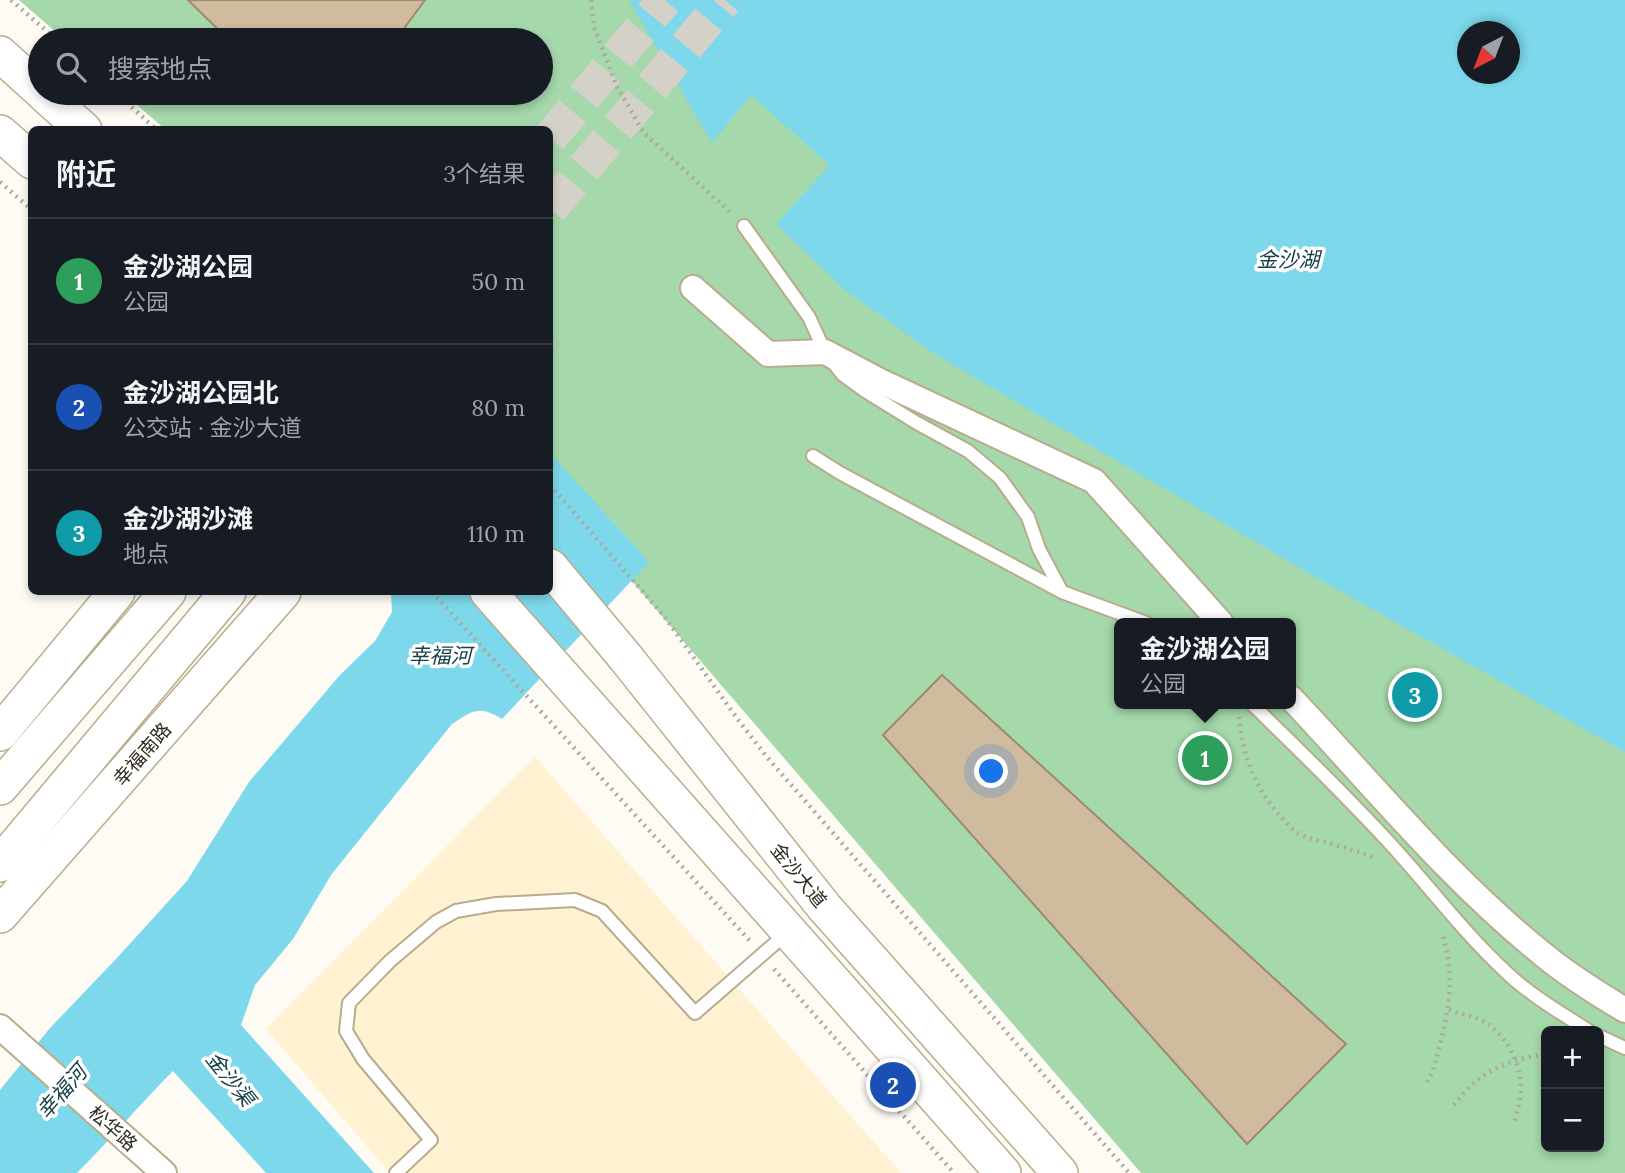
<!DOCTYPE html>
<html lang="zh">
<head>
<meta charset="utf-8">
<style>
  :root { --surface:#171b24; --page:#20242c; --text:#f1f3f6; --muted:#9ea1a6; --line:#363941; --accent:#0b8043 }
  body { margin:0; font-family:Lora,"Noto Sans SC",serif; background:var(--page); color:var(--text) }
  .controls { position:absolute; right:21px; bottom:21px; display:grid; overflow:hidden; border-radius:10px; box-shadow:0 4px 10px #0003 }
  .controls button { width:63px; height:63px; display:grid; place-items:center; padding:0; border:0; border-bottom:2px solid var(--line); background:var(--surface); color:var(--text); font:35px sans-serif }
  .compass { position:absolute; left:1457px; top:21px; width:63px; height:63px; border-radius:50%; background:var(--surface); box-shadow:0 4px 10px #0003; rotate:222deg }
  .you { position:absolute; left:992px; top:772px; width:24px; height:24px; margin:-18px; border:5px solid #fff; border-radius:50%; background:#1a73e8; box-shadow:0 0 0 10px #1a73e833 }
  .badge { display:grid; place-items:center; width:46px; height:46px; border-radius:50%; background:var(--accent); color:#fff; font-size:23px; font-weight:700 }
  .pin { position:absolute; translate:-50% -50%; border:4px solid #fff; box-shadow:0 2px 7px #0006 }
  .popup { position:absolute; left:1114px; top:618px; width:182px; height:91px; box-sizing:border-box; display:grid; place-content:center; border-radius:10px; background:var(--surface); filter:drop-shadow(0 2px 5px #0005); font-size:23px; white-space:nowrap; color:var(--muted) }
  .popup b { font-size:26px; color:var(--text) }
  .popup::after { content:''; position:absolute; left:50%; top:100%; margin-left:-14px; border:14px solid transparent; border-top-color:var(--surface) }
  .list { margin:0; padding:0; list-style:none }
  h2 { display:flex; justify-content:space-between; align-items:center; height:91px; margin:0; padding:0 28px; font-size:30px }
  h2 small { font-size:23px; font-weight:400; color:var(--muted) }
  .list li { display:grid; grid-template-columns:46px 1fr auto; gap:21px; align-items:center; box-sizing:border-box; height:126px; padding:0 28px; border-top:2px solid var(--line) }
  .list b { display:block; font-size:26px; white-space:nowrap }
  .list p { margin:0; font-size:23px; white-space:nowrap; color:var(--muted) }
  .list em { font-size:23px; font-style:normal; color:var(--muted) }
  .icon { flex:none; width:38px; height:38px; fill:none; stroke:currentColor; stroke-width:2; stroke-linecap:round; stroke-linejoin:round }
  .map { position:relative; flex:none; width:1625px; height:1173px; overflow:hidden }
  .search { position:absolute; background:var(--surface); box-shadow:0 4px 10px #0003; left:28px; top:28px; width:525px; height:77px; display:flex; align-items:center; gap:18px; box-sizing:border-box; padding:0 24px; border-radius:38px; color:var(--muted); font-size:26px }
  .panel { position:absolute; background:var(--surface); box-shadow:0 4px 10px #0003; left:28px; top:126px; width:525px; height:469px; border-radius:10px }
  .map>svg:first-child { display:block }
  .built { fill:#fff2d2 }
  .green { fill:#a5d8aa; fill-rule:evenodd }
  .water { fill:#7cd8ea; fill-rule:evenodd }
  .building { fill:#d0bb9e; stroke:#9e8a6f; stroke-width:2 }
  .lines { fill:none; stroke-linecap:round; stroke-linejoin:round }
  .secondary-tunnel { stroke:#d4d1c9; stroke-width:35; stroke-dasharray:35 18; stroke-linecap:butt }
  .lane-casing { stroke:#b8ac8d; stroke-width:16 }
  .street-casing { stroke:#b8ac8d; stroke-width:28 }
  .secondary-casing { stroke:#b8ac8d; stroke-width:38 }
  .path { stroke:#aba89f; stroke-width:4.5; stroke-dasharray:2 5; stroke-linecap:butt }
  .lane { stroke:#fff; stroke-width:12 }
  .street { stroke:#fff; stroke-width:24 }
  .secondary { stroke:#fff; stroke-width:35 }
  .labels { text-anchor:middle; stroke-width:7; stroke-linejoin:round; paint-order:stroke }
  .street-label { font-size:19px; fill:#2f2a1e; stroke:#fff }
  .water-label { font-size:21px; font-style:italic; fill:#174149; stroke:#fff }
</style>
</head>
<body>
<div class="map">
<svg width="1625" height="1173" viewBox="0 0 1625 1173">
  <rect width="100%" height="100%" fill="#fdfbf4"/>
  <polygon class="built" points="535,757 901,1173 390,1173 266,1029"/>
  <path class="green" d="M19,0H1625V1173H1141L550,486V130L165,129L123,93H541V40H65ZM1468,32H1510V74H1468ZM1119,623H1291V704H1119ZM1546,1031H1599V1147H1546Z"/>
  <g class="water">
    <path d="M629,0H1625V752L1305,571L933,353L845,290L776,224L830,165L751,95L712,143ZM1468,32H1510V74H1468Z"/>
    <path d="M550,453L649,562L502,719C479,705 473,710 452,724L331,875L293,939L255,985L241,1025L374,1173H266L173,1071C140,1104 110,1140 77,1173H0V1090L50,1028L116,959L187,881L249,782L340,675L375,641L392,612L391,595L394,592H550Z"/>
  </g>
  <g class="building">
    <polygon points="188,0 425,0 400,34 381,40 229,40"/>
    <polygon points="942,675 1346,1044 1247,1144 883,735"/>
  </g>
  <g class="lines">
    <g class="secondary-tunnel">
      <polyline points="550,138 665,0"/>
      <polyline points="550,209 725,0"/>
    </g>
    <defs>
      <g id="lane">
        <polyline points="744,226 809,317 825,352 843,375 865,391 917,423 968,451 1000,478 1028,517 1039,549 1062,592"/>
        <polyline points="813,456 840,473 1062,592 1146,623"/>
        <path d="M1252,704C1300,751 1349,798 1395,849C1432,890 1465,934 1506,972C1530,995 1561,1013 1589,1031"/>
        <polyline points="1599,1036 1625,1048"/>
        <polyline points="396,1173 431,1140 363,1059 346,1031 349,1003 390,961 436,922 456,911 496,904 575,900 602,911 695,1013 787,933"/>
      </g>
      <g id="street">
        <polyline points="693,288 768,354 825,352 880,381 1094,481 1221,623"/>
        <path d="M1291,698C1374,786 1451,881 1545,956C1568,975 1600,995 1625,1010"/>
        <polyline points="0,1027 164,1173"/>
      </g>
      <g id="secondary">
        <polyline points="0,54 40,90"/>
        <polyline points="43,93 84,130"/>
        <polyline points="0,133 32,161"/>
        <polyline points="550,567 626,658 825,908 1060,1173"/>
        <polyline points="488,592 1003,1173"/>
        <polyline points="0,733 117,592"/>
        <polyline points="0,787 168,592"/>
        <polyline points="0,864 228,592"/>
        <polyline points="0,915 283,592"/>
      </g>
    </defs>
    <use href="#lane" class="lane-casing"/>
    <use href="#street" class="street-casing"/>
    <use href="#secondary" class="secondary-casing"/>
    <g class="path">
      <polyline points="11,0 57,40"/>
      <polyline points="591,0 594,27 617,87 644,133 731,213"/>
      <polyline points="116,93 157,130"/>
      <polyline points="0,182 32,210"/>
      <polyline points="550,485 664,616 739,721 766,756 1129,1173"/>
      <polyline points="432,592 750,941"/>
      <path d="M1239,717C1242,754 1255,787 1279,815C1285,821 1291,829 1298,833C1308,839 1319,841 1329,843C1345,848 1360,852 1375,858"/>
      <polyline points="774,969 954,1173"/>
      <path d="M1449,1010C1460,1014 1474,1016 1485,1022C1505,1034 1521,1063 1521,1086C1521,1099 1517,1112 1514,1124"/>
      <path d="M1427,1082C1435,1069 1437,1055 1441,1040C1450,1005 1454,972 1443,937"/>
      <path d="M1454,1105C1461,1096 1469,1087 1477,1080C1496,1065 1523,1057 1546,1054"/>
    </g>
    <use href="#lane" class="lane"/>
    <use href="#street" class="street"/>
    <use href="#secondary" class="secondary"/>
  </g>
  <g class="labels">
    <g class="street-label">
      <text transform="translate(142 754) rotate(-49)" y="7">幸福南路</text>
      <text transform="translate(799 875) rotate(51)" y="7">金沙大道</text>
      <text transform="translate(113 1128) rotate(42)" y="7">松华路</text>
    </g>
    <g class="water-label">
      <text x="1288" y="267">金沙湖</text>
      <text x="440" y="663">幸福河</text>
      <text transform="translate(230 1079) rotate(51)" y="7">金沙渠</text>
      <text transform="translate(62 1092) rotate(-49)" y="7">幸福河</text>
    </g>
  </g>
</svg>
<div class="controls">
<button>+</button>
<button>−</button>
</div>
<svg class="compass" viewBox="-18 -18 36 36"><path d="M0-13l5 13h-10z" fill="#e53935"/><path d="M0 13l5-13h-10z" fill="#9ea1a6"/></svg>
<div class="you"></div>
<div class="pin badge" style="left:1205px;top:758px;background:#2e9e5b">1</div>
<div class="popup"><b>金沙湖公园</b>公园</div>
<div class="pin badge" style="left:893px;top:1085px;background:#1a4fb4">2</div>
<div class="pin badge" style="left:1415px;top:695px;background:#0f9aa8">3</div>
<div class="search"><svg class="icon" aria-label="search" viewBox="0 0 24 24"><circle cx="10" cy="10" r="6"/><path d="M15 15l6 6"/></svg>搜索地点</div>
<section class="panel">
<h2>附近<small>3个结果</small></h2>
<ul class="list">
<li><span class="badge" style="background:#2e9e5b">1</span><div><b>金沙湖公园</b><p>公园</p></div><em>50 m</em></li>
<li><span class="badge" style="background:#1a4fb4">2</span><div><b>金沙湖公园北</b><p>公交站 · 金沙大道</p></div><em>80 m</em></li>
<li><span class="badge" style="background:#0f9aa8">3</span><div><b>金沙湖沙滩</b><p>地点</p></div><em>110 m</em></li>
</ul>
</section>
</div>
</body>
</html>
